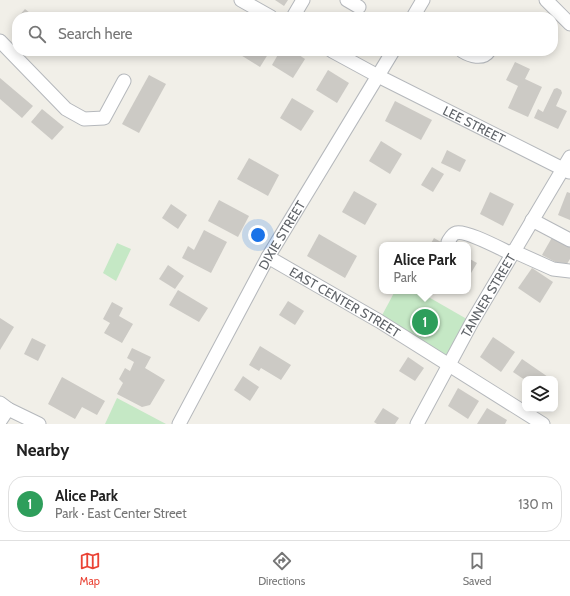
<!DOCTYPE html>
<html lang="en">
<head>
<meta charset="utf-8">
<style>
  :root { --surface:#fff; --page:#f2f2f2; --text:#222; --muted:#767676; --line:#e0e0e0; --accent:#ea4335 }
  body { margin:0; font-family:Cabin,sans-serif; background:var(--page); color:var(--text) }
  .controls { position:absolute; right:12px; bottom:12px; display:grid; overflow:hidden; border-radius:8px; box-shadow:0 2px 10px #0003 }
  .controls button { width:36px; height:36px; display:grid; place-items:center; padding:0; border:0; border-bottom:1px solid var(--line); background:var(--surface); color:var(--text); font:20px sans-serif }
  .you { position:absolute; left:258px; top:235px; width:14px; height:14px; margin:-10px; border:3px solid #fff; border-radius:50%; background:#1a73e8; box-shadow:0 0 0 6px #1a73e833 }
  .badge { display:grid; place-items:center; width:26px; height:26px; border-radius:50%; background:var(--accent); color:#fff; font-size:13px; font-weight:700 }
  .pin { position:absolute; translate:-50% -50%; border:2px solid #fff; box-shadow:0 1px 4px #0006 }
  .popup { position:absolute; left:379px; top:242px; width:92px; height:52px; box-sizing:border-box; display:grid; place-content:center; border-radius:8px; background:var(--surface); filter:drop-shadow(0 1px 3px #0005); font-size:13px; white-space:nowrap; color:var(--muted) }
  .popup b { font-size:15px; color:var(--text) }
  .popup::after { content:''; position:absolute; left:50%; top:100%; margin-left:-8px; border:8px solid transparent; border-top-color:var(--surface) }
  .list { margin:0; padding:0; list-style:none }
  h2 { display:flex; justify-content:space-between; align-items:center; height:52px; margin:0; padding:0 16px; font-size:17px }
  h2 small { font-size:13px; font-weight:400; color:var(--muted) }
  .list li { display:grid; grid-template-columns:26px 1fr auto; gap:12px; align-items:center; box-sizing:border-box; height:56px; margin:0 8px 8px; padding:0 8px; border:1px solid var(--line); border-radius:16px }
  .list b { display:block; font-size:15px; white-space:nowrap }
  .list p { margin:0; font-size:13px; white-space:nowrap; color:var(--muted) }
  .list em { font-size:13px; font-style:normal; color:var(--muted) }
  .icon { flex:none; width:22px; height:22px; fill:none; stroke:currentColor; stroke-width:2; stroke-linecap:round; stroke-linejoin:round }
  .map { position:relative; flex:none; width:570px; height:424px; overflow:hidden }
  .search { position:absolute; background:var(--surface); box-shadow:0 2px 10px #0003; left:12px; right:12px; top:12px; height:44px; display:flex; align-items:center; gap:10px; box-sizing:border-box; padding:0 14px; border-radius:16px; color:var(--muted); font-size:15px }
  .sheet { height:116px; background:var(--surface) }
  nav { display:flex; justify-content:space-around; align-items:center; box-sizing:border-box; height:56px; border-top:1px solid var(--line); background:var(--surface); font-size:11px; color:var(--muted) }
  nav a { display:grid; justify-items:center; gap:2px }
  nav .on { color:var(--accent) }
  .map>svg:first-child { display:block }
  .green { fill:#c5e8c5 }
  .building { fill:#cccac5 }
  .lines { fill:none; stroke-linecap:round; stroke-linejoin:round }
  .minor-casing { stroke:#b5b8bc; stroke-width:15 }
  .minor { stroke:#fff; stroke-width:13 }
  .labels { text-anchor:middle; stroke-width:3; stroke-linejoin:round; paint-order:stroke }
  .street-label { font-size:13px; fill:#5f6368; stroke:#fff }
</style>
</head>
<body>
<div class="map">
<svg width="570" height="424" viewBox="0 0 570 424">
  <rect width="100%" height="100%" fill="#f1efe8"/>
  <g class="green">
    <polygon points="117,243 131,249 116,281 103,273"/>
    <polygon points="395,291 418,291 472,322 449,364 379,321"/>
    <polygon points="117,398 166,424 105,424"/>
  </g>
  <g class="building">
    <polygon points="275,0 288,0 284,6"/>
    <polygon points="25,9 35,17 18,17"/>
    <polygon points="241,51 270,51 260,67 239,54"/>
    <polygon points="280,51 293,51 305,59 293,78 272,65"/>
    <polygon points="515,62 530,69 525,79 542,87 528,117 508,108 518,86 506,80"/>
    <polygon points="328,70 349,83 337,103 316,90"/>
    <polygon points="149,75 166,84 139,133 122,124"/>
    <polygon points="0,78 33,106 22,118 0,99"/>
    <polygon points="557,88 561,90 562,93 556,106 567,111 558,129 534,118 538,109 543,112 554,89"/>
    <polygon points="292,98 314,111 301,131 280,118"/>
    <polygon points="395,101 432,120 421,140 385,121"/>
    <polygon points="42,109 64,127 52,140 31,122"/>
    <polygon points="381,141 402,154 390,174 369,161"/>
    <polygon points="447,150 466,160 460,172 441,163"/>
    <polygon points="249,158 279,175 268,196 237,179"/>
    <polygon points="432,167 444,174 433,192 421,185"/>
    <polygon points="354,191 377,204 365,225 342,212"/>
    <polygon points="490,192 514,204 503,226 480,214"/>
    <polygon points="567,192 570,193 570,220 558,215"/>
    <polygon points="219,200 249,216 238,237 208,221"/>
    <polygon points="171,204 187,215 178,229 162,218"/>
    <polygon points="204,230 227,242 211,273 182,258 188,246 194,250"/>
    <polygon points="319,234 357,256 345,278 307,256"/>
    <polygon points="554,234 570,242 570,259 565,267 542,255"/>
    <polygon points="434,238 446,245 430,245"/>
    <polygon points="468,258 477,263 468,278"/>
    <polygon points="168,265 184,276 175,289 159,279"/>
    <polygon points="532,268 553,282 540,303 518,288"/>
    <polygon points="178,290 208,308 199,322 169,305"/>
    <polygon points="288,301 304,311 295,325 279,315"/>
    <polygon points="112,302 123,308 119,316 133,324 122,343 104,333 110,323 103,319"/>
    <polygon points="0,318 14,327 0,350"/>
    <polygon points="493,337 515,352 501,372 480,357"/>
    <polygon points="32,338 46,345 38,361 24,354"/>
    <polygon points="260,346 291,365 281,380 261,368 259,371 249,365"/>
    <polygon points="132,348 151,357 145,368 165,380 150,405 142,407 117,394 123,383 119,379 125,368 130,371 134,362 127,358"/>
    <polygon points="408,357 424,368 415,381 399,371"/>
    <polygon points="522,359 551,379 525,380 513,372"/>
    <polygon points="243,376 259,387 250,401 234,390"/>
    <polygon points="62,377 105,401 97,415 82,407 75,419 48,404"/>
    <polygon points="458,388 479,401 468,419 448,406"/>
    <polygon points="383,408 399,418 395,424 377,424 374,422"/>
    <polygon points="487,408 507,420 505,424 477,424"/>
  </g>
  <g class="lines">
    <defs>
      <g id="minor">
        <polyline points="241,0 271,17"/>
        <polyline points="347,0 359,7"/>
        <polyline points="546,0 570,24"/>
        <polyline points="293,17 303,0"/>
        <polyline points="413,17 423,0"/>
        <polyline points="0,41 66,109 84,119 104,118 124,81"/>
        <path id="s1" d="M332,51L378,76L569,172"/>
        <path d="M462,51C470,56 483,60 489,51"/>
        <polyline points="532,220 570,240"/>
        <path d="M448,242C450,239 452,234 456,233C466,230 501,249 512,254"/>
        <polyline points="513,251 553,269 570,271"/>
        <path id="s2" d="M268,257L379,321L543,424"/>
        <polyline points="0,403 8,409 39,424"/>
        <polyline points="0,421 8,409"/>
        <path id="s3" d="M179,424L268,257L393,51"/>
        <path id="s4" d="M417,424L472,322L570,157"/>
      </g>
    </defs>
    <use href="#minor" class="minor-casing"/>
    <use href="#minor" class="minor"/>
  </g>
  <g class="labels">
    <g class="street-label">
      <text dy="5" stroke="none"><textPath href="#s1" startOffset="160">LEE STREET</textPath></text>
      <text dy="5" stroke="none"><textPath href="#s3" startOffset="215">DIXIE STREET</textPath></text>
      <text dy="5" stroke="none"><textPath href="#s4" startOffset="147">TANNER STREET</textPath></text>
      <text dy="5" stroke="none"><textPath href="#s2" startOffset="89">EAST CENTER STREET</textPath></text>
    </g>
  </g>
</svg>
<div class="controls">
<button><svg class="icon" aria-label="layers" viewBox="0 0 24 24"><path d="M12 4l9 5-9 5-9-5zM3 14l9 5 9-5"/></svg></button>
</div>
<div class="you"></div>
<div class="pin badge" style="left:425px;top:322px;background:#2e9e5b">1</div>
<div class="popup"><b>Alice Park</b>Park</div>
<div class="search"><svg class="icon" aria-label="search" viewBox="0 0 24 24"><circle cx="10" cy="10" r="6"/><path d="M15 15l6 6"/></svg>Search here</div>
</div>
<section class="sheet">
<h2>Nearby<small></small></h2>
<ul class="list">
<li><span class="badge" style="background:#2e9e5b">1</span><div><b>Alice Park</b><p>Park · East Center Street</p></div><em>130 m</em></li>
</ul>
</section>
<nav>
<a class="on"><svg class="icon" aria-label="map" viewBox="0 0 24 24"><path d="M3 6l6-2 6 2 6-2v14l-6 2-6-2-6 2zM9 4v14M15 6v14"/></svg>Map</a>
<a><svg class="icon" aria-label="directions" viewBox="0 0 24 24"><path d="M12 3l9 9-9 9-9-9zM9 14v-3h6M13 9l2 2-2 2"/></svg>Directions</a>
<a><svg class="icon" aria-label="saved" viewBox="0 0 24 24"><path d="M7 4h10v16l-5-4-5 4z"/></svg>Saved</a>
</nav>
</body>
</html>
